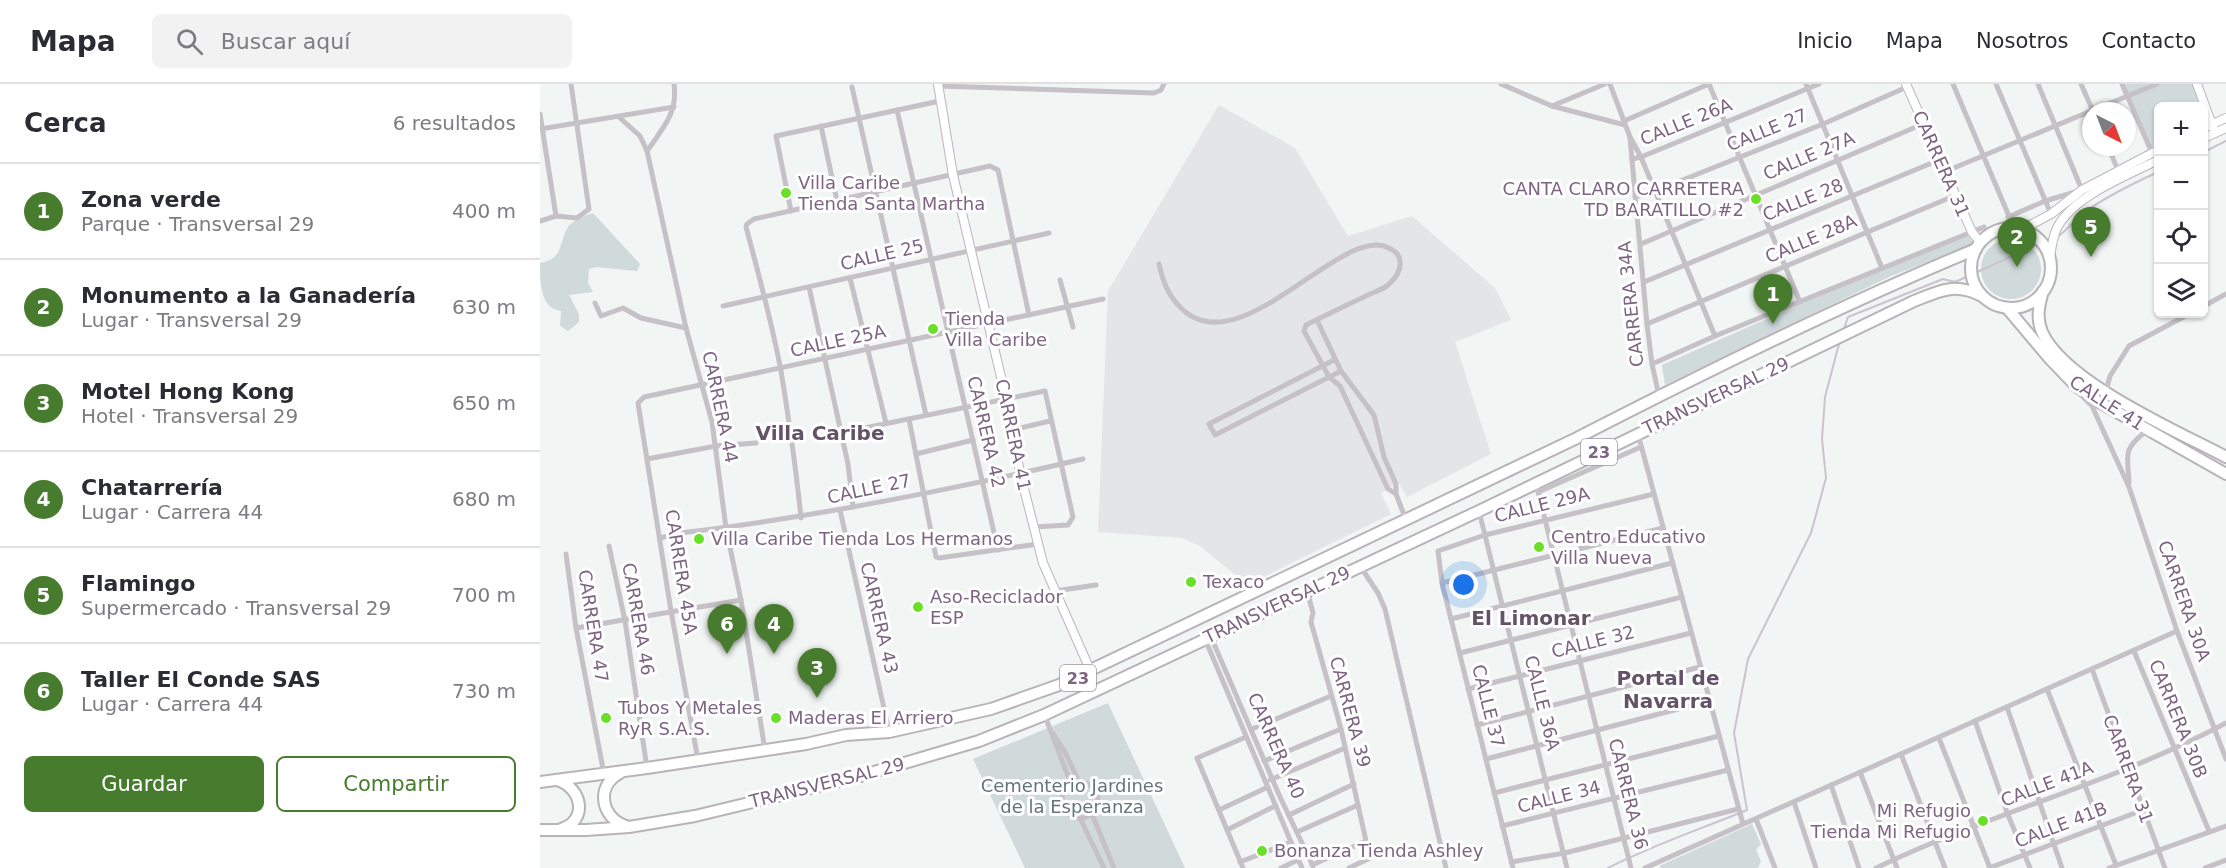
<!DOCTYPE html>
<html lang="es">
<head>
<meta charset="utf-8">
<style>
  :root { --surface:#fff; --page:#f2f2f3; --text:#2b2b33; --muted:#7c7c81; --line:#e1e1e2; --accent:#477c2e }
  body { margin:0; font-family:"DejaVu Sans",sans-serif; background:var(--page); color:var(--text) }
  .controls { position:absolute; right:18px; top:18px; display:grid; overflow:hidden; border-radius:9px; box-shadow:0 2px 4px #0004 }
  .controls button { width:54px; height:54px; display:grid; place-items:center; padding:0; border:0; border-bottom:2px solid var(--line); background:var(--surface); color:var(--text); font:30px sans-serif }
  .compass { position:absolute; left:1542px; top:18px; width:54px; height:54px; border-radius:50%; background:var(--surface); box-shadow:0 2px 4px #0004; rotate:138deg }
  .you { position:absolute; left:924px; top:501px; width:21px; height:21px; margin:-15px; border:4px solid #fff; border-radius:50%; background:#1a73e8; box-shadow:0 0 0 9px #1a73e833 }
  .badge { display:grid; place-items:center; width:39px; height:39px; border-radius:50%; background:var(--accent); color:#fff; font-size:20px; font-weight:700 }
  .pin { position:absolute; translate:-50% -50px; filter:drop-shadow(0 2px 3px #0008) }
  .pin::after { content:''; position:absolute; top:32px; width:21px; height:18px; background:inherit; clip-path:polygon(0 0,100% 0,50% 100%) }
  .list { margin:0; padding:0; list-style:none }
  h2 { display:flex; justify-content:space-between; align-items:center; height:78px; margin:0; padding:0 24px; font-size:26px }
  h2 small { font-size:20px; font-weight:400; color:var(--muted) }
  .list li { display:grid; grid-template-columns:39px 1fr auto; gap:18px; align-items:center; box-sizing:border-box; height:96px; padding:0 24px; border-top:2px solid var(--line) }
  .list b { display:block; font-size:22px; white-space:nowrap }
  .list p { margin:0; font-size:20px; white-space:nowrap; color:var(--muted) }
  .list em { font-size:20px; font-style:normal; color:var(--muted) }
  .actions { display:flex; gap:12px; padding:18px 24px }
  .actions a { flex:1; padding:14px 0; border:2px solid var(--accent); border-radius:9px; text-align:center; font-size:21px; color:var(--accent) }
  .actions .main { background:var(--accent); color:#fff }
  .icon { flex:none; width:33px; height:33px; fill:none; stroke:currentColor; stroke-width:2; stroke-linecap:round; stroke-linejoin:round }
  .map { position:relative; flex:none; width:1686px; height:784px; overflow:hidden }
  header { display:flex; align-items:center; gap:36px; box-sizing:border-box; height:84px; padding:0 30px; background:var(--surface); border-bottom:2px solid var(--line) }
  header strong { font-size:28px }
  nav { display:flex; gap:33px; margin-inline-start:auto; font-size:21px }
  .search { width:420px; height:54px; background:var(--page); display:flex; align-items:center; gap:15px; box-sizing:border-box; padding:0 21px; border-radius:9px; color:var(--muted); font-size:22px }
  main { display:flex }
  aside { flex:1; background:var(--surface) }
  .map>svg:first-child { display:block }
  .built { fill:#e4e5e6 }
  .green { fill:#d0dada }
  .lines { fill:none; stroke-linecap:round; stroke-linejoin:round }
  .stream { stroke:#cbc3cf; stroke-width:2 }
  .secondary-casing { stroke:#bcb4be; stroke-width:10 }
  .highway-casing { stroke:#b8b3b9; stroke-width:14 }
  .street { stroke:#c6c0c7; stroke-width:5 }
  .secondary { stroke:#fff; stroke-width:8 }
  .highway { stroke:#fff; stroke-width:10 }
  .poi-dot { fill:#69df27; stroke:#fff; stroke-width:2 }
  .labels { text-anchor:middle; stroke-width:6; stroke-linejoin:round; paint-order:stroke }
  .shield { fill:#fff; stroke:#a492a8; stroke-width:1.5 }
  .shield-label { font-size:16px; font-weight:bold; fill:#7d6482 }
  .street-label { font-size:18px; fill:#7d6482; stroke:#fff }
  .poi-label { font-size:18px; fill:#7d6482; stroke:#fff; text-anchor:start }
  .park-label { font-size:18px; fill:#637579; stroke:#fff }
  .neighbourhood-label { font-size:20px; font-weight:bold; fill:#645267; stroke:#fff }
</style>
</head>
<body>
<header>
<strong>Mapa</strong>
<div class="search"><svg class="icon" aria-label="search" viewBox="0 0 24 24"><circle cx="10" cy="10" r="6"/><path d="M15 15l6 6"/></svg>Buscar aquí</div>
<nav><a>Inicio</a><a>Mapa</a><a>Nosotros</a><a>Contacto</a></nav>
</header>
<main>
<aside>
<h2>Cerca<small>6 resultados</small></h2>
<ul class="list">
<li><span class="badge">1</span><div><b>Zona verde</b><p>Parque · Transversal 29</p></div><em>400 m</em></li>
<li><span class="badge">2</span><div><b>Monumento a la Ganadería</b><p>Lugar · Transversal 29</p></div><em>630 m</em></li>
<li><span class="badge">3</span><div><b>Motel Hong Kong</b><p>Hotel · Transversal 29</p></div><em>650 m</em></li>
<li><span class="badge">4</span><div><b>Chatarrería</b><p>Lugar · Carrera 44</p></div><em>680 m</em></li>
<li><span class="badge">5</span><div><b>Flamingo</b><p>Supermercado · Transversal 29</p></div><em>700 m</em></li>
<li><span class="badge">6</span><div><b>Taller El Conde SAS</b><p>Lugar · Carrera 44</p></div><em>730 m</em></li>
</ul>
<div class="actions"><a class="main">Guardar</a><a>Compartir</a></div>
</aside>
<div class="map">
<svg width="1686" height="784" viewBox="0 0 1686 784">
  <rect width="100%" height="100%" fill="#f1f5f3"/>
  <polygon class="built" points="679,21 755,64 808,152 872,132 955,204 971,236 915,258 951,370 867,413 859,399 841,409 851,430 707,501 660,462 643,454 558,448 568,207"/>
  <g class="green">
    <polygon points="1584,0 1652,0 1662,22 1618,22 1618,60 1611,63"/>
    <path d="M53,129L100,180L97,187L57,183L49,185L48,199L53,208L29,211L39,230V238L28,247L20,242L21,227C0,225 0,197 0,179C24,175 18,160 28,143C32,137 46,131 53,129Z"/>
    <polygon points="1428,151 1434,160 1351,192 1125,301 1122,281 1256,222"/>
    <circle cx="1471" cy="185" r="30"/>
    <polygon points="568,619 645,784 485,784 433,675"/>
    <polygon points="1212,740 1221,760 1216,766 1221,777 1218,784 1121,784 1119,782"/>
  </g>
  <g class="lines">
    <g class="stream">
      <polyline points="1664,68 1686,57"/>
      <path d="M1518,152C1526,148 1536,133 1546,127C1568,112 1594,99 1618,88"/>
      <polyline points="1304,245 1308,233 1403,195 1415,198 1510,155"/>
      <path d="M1068,784C1113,761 1161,745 1207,726L1194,649L1208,575L1271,449L1286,394L1282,355L1285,313L1300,256"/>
    </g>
    <defs>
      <g id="secondary">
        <polyline points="398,0 413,91 466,314 480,389 503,479 551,588"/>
        <polyline points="1366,0 1432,148 1440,158"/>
        <polyline points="1657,0 1675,49"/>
        <polyline points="1664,44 1686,34"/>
        <polyline points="1664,54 1686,44"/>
        <polyline points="1481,146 1511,130 1542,106 1618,66"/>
        <path d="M1510,176C1511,166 1512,154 1517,144C1533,112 1588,91 1618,76"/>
      </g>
      <g id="highway">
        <circle cx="1471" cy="184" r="40"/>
        <path d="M1503,207C1499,221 1496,234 1502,248C1524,298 1637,347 1686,373"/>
        <polyline points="1467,224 1510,275 1536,302 1559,318 1686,390"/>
        <path d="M80,689C55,702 61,734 86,742"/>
        <path d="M17,696C43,704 48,737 21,745"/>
        <path d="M0,698L107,684L266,660L306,651L349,648L451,625L519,601L1037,354C1167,287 1301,221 1436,165"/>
        <path d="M0,746H46L89,743L155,732L317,693L439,657L504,631L939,427L1372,218C1399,207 1414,198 1442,212"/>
      </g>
    </defs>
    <use href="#secondary" class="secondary-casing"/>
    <use href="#highway" class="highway-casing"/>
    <g class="street">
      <polyline points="961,0 1012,22 1085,41"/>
      <polyline points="1070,0 1090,53 1101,73 1175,252"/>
      <polyline points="1169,0 1260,218"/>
      <polyline points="1266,0 1342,184"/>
      <polyline points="1413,0 1474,144"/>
      <polyline points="1456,0 1511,130"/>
      <polyline points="1541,0 1553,27"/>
      <polyline points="1582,0 1612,69"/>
      <polyline points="398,2 614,9 621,6 624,0"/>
      <polyline points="312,3 386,331"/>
      <polyline points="1012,22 1065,0"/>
      <polyline points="357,26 458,466"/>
      <polyline points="1551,27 1617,0"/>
      <polyline points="0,30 16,132"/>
      <polyline points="80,34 100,52 107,67 146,244 172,338 186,444 201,516 225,666"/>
      <polyline points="1084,37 1169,0"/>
      <polyline points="281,42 297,117"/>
      <polyline points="0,45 134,23"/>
      <polyline points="1090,54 1107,240 1112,280 1119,312"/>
      <polyline points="1568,63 1578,86"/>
      <path d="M107,67C123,44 138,29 134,0"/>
      <polyline points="1092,75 1101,73 1279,0"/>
      <polyline points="1404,88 1551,27"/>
      <polyline points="1095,113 1115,107 1283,40 1367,3"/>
      <polyline points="251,127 236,52 400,17"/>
      <polyline points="1468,133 1505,117 1542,106 1498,0"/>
      <polyline points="0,137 16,132 37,134 49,125 31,0"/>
      <polyline points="1101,160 1383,40"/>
      <path d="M619,180C623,198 628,211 641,224C700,283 803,138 849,164C855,167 859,170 860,177C861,186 855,195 848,201C842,206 831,209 824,213C804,222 785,232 766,241L764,247L789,293L800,302L848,405L856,410"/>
      <polyline points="310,194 346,339"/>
      <polyline points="520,196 533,243"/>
      <polyline points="1104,198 1399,76"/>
      <polyline points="269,203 308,380 313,423"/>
      <polyline points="55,219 61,232 83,224 101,234 146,244"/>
      <polyline points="183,222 509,149"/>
      <polyline points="1664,222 1686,210"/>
      <polyline points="777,236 801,287 834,331 844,373 856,400 856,410 866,436"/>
      <polyline points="1107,240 1414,112"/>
      <polyline points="794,276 669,340 675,351 801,287"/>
      <polyline points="1112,280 1175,252 1444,143"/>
      <polyline points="1566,307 1570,292 1589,262 1649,230"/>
      <polyline points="1538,308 1552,322 1589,403 1637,547 1686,675"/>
      <polyline points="369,335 396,473 399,474 498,460"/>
      <polyline points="315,346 505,307 533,433 528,441 494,443"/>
      <polyline points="472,346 510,337"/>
      <polyline points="1098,350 1203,740"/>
      <polyline points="376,370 433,356"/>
      <polyline points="107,375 176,362 216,359"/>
      <path d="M1589,398C1588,373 1582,366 1604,349L1611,351"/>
      <polyline points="996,399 1091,784"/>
      <polyline points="998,408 1101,363"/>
      <polyline points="300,426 349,647"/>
      <polyline points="939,427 1027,784"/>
      <path d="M261,434C256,384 249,336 241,287C232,239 219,191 206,143L207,140L214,135L450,82L458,86L489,231"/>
      <path d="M120,454L140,449C276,433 410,406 543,375"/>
      <polyline points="69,462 85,537 107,684"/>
      <polyline points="26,470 36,544 64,690"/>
      <polyline points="820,482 838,509 845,525 906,784"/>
      <polyline points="902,499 1123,444"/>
      <polyline points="515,507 556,501"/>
      <polyline points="767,507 773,529 771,538 801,645 826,757 772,781"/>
      <polyline points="911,535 1132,479"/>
      <polyline points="36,544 201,516"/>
      <polyline points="671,553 740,713 773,782"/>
      <polyline points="665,555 762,784"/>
      <polyline points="1594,567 1669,747"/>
      <polyline points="920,569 1142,513"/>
      <polyline points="1552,585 1625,784"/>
      <polyline points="928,605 1151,549"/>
      <polyline points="1507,605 1576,781"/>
      <polyline points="1467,623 1522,784"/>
      <polyline points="505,632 531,700"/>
      <polyline points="1435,637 1468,731 1490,784"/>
      <polyline points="937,641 1160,583"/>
      <polyline points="712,645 791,612"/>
      <polyline points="513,650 525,668 539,698"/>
      <polyline points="1399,654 1450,784"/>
      <polyline points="1361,670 1405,784"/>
      <polyline points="946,675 1169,617"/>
      <polyline points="158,676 131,527 98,319 104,313 563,215"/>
      <polyline points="724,677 801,645"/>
      <polyline points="1320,688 1357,784"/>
      <polyline points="730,696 805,664"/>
      <circle cx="540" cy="716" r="18"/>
      <polyline points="1291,701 1319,784"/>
      <polyline points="954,709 1179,652"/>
      <polyline points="1254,718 1276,784"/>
      <polyline points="679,726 728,703"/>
      <polyline points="552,730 574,784"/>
      <polyline points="749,731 814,700"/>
      <polyline points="540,734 564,784"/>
      <polyline points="1216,735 1235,784"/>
      <polyline points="962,742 1188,686"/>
      <polyline points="687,746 735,722"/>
      <polyline points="757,748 818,721"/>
      <polyline points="700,778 751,758"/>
      <polyline points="971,778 1025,769 1198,725"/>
      <polyline points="703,784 657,674 706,653"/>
      <polyline points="741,784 758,776"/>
      <polyline points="809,784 830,774"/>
      <polyline points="973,784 902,499 898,467 945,451 1114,410"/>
      <polyline points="1105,784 1637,547"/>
      <path d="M1336,784C1450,729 1574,699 1686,639"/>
      <polyline points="1449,784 1603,726"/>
      <polyline points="1569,784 1686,742"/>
      <polyline points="1665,784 1686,776"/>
    </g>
    <use href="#secondary" class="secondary"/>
    <use href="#highway" class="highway"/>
  </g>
  <g class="poi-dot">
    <circle cx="246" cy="109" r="6"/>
    <circle cx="1216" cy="115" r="6"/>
    <circle cx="393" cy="245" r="6"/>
    <circle cx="159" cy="455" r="6"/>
    <circle cx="999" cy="463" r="6"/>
    <circle cx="651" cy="498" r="6"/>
    <circle cx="378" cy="523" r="6"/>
    <circle cx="66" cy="634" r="6"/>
    <circle cx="236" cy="634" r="6"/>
    <circle cx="1443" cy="737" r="6"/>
    <circle cx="722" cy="767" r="6"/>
  </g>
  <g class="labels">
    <g class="shield">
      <rect x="1041" y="355" width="36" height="26" rx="4.5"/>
      <rect x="520" y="581" width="36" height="26" rx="4.5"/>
    </g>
    <g class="shield-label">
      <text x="1059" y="374">23</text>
      <text x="538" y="600">23</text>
    </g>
    <g class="street-label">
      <text transform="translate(1146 38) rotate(-22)" y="6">CALLE 26A</text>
      <text transform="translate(1227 46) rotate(-22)" y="6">CALLE 27</text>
      <text transform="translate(1269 72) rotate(-23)" y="6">CALLE 27A</text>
      <text transform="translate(1401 80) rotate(66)" y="6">CARRERA 31</text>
      <text transform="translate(1263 116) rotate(-22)" y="6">CALLE 28</text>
      <text transform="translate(1271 155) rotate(-23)" y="6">CALLE 28A</text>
      <text transform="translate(342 171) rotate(-13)" y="6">CALLE 25</text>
      <text transform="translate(1091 220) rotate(-96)" y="6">CARRERA 34A</text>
      <text transform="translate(298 257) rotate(-12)" y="6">CALLE 25A</text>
      <text transform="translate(1176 312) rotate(-25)" y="6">TRANSVERSAL 29</text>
      <text transform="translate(1567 319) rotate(33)" y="6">CALLE 41</text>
      <text transform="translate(180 323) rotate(78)" y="6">CARRERA 44</text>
      <text transform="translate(446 348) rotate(77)" y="6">CARRERA 42</text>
      <text transform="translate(473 351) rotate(78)" y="6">CARRERA 41</text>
      <text transform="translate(329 405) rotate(-12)" y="6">CALLE 27</text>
      <text transform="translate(1002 421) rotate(-14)" y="6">CALLE 29A</text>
      <text transform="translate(141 488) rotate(81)" y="6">CARRERA 45A</text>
      <text transform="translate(1644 517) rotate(71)" y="6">CARRERA 30A</text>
      <text transform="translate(737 521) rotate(-25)" y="6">TRANSVERSAL 29</text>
      <text transform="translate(339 534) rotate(77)" y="6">CARRERA 43</text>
      <text transform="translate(98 535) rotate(80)" y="6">CARRERA 46</text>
      <text transform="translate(53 542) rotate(81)" y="6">CARRERA 47</text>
      <text transform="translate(1053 558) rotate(-14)" y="6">CALLE 32</text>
      <text transform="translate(1002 619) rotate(76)" y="6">CALLE 36A</text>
      <text transform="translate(948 622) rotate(76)" y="6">CALLE 37</text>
      <text transform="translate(810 628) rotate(75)" y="6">CARRERA 39</text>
      <text transform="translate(1638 635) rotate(68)" y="6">CARRERA 30B</text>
      <text transform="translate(736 662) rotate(66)" y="6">CARRERA 40</text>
      <text transform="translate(1588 685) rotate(70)" y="6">CARRERA 31</text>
      <text transform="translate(287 699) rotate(-14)" y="6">TRANSVERSAL 29</text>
      <text transform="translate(1507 700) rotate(-21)" y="6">CALLE 41A</text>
      <text transform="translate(1088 710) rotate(76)" y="6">CARRERA 36</text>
      <text transform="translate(1019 713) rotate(-14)" y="6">CALLE 34</text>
      <text transform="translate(1521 741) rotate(-21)" y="6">CALLE 41B</text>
    </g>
    <g class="poi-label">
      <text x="258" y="105">Villa Caribe<tspan x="258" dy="21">Tienda Santa Martha</tspan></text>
      <text x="1204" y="111" text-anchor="end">CANTA CLARO CARRETERA<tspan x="1204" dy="21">TD BARATILLO #2</tspan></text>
      <text x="405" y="241">Tienda<tspan x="405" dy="21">Villa Caribe</tspan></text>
      <text x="1011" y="459">Centro Educativo<tspan x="1011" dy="21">Villa Nueva</tspan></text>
      <text x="171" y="461">Villa Caribe Tienda Los Hermanos</text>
      <text x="663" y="504">Texaco</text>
      <text x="390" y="519">Aso-Reciclador<tspan x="390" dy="21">ESP</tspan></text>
      <text x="78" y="630">Tubos Y Metales<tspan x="78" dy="21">RyR S.A.S.</tspan></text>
      <text x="248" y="640">Maderas El Arriero</text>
      <text x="1431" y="733" text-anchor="end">Mi Refugio<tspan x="1431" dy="21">Tienda Mi Refugio</tspan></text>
      <text x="734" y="773">Bonanza Tienda Ashley</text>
    </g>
    <g class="park-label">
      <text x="532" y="708">Cementerio Jardines<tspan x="532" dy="21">de la Esperanza</tspan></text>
    </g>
    <g class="neighbourhood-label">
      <text x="280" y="356">Villa Caribe</text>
      <text x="991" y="541">El Limonar</text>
      <text x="1128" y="601">Portal de<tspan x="1128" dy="23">Navarra</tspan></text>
    </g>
  </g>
</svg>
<div class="controls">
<button>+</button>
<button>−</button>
<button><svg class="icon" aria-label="locate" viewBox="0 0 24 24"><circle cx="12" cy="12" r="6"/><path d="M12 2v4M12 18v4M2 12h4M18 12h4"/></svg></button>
<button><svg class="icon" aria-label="layers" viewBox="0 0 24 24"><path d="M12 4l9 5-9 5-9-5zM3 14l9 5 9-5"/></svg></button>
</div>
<svg class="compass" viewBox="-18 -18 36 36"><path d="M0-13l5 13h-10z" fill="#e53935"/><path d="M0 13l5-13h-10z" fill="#7c7c81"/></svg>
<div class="you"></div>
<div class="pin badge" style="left:1233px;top:240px">1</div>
<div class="pin badge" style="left:1477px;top:183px">2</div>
<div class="pin badge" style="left:277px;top:614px">3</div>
<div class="pin badge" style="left:234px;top:570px">4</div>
<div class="pin badge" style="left:1551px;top:173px">5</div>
<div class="pin badge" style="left:187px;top:570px">6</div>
</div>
</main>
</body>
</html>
